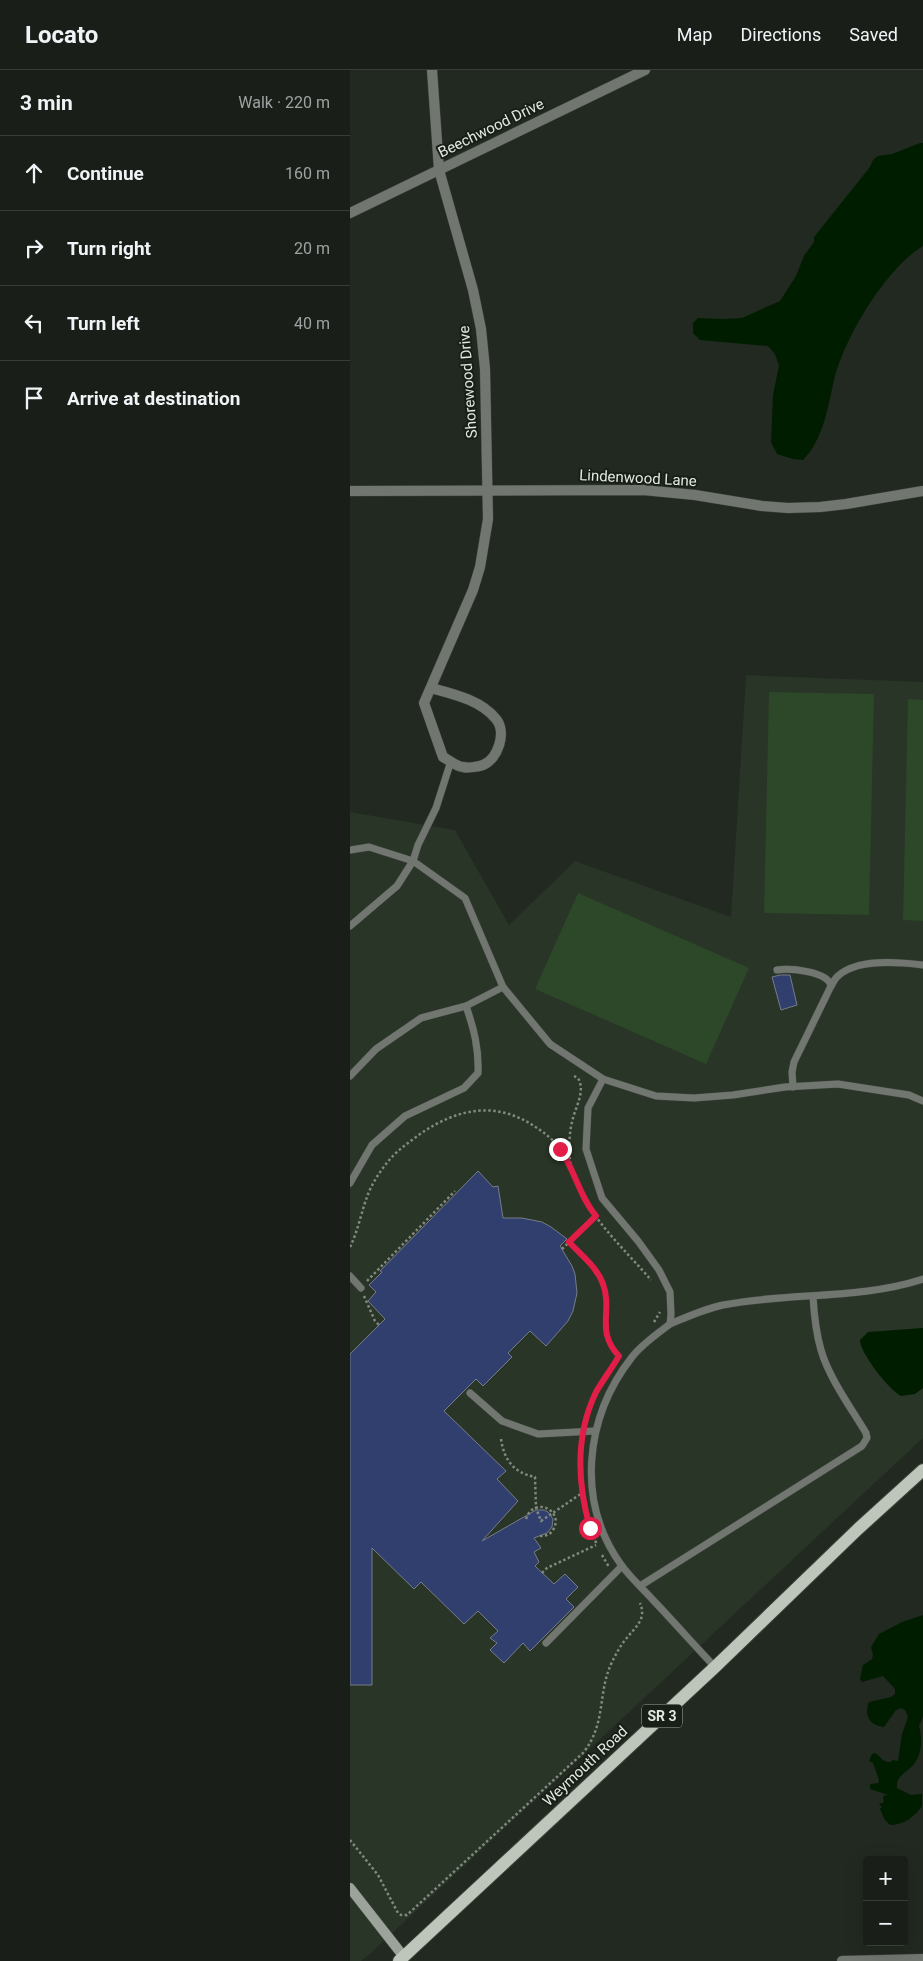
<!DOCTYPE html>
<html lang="en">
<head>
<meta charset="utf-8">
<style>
  :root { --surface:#191f18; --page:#222721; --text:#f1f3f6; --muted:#9fa2a2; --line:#373d37 }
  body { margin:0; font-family:Roboto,sans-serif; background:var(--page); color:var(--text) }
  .controls { position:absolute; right:15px; bottom:15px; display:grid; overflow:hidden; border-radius:5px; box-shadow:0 5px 20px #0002 }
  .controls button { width:45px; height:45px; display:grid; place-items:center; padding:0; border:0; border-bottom:1px solid var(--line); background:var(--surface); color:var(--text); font:25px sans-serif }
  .stop { position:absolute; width:15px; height:15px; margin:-11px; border:4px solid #e11d48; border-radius:50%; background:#fff }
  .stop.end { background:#e11d48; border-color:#fff; box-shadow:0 1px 5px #0008 }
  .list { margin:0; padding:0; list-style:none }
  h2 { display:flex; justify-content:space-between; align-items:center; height:65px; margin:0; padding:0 20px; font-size:21px }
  h2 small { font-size:16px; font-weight:400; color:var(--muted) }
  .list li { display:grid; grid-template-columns:32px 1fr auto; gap:15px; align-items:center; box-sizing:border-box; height:75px; padding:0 20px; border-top:1px solid var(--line) }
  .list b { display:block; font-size:19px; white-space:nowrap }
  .list em { font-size:16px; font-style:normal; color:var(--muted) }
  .icon { flex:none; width:28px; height:28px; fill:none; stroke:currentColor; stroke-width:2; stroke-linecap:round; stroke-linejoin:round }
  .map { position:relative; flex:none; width:573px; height:1891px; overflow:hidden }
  header { display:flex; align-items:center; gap:30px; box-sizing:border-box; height:70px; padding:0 25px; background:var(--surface); border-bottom:1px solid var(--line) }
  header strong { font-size:24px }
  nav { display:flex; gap:28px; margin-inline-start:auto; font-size:18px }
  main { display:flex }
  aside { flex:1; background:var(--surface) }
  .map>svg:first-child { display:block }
  .built { fill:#293527 }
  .green { fill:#2d4729 }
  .water { fill:#011d00 }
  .building { fill:#313f6f; stroke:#777c88 }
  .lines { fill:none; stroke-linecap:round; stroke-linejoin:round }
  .lane-casing { stroke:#3c443b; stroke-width:8 }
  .street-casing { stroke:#3c443b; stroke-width:11 }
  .secondary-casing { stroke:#3c443b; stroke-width:11 }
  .primary-casing { stroke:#3c443b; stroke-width:14 }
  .path { stroke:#828981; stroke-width:2.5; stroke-dasharray:2.5 2.5; stroke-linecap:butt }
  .lane { stroke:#727671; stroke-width:7 }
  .street { stroke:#727671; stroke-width:10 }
  .secondary { stroke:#9ca39b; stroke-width:10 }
  .primary { stroke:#bec6bc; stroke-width:12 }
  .route { stroke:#e11d48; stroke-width:6 }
  .labels { text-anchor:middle; stroke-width:4; stroke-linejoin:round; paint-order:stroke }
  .shield { fill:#181f16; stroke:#a5aba4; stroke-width:1 }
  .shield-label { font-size:14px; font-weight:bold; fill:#e2e7e1 }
  .street-label { font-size:15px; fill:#e2e7e1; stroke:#181f16 }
</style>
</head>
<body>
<header>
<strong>Locato</strong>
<nav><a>Map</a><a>Directions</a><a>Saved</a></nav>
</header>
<main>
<aside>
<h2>3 min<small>Walk · 220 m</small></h2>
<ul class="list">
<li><svg class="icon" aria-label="ahead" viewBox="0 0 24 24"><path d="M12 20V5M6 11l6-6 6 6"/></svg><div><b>Continue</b></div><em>160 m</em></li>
<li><svg class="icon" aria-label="right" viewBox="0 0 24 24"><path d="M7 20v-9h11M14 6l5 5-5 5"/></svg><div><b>Turn right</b></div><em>20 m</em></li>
<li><svg class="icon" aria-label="left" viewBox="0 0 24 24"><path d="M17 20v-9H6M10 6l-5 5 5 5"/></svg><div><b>Turn left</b></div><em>40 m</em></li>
<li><svg class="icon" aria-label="arrive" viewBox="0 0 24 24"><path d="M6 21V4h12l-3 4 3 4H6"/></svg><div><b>Arrive at destination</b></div></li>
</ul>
</aside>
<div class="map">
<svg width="573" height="1891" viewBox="0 0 573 1891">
  <rect width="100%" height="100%" fill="#212920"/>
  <polygon class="built" points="396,605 573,612 573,1368 21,1883 11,1891 0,1891 0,742 105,760 159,855 225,791 381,847"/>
  <g class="green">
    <polygon points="419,622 524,624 519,845 414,843"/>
    <polygon points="558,629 573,630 573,851 553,850"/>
    <polygon points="228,823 399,898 356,994 185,919"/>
  </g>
  <g class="water">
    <path d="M570,73H573V176C536,198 494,268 484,310C478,337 473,370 453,390L443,389L427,384L421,372L423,325L429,296L425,284L418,276L350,270L343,263V253L348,248L373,249L392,248L430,231L446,206L454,186L464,172V167L520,97L523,90L528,86L542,84Z"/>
    <path d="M573,1258V1318L565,1324L551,1326C539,1320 510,1283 510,1270L518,1262Z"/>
    <path d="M573,1545V1647L569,1656C573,1671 572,1689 559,1699C552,1705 546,1708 547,1718L561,1725L572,1724V1736C565,1747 553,1755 540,1755L535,1750L530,1739L532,1737L529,1734L534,1732L533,1726L538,1725L520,1719V1714L528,1713L529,1710L523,1693L519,1691L522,1684L525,1683C530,1686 533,1693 541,1692L542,1690L548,1691L552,1664L558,1647L555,1640L551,1638L546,1640L534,1657C519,1656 514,1644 519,1632L541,1627L545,1624V1619L533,1606L512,1612L510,1609L513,1595L522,1589L523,1585L521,1577L529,1564L552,1552Z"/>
  </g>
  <g class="building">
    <polygon points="430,905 440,905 447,935 431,940 422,907"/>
    <polygon points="128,1101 143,1117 148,1116 153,1148 172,1148 192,1152 201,1157 217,1169 210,1176 222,1196 225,1204 227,1223 223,1241 218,1251 196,1276 180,1261 158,1283 162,1287 133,1316 126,1309 94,1341 156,1401 147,1409 168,1431 132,1471 186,1440 194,1440 198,1442 203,1449 202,1457 197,1463 184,1468 191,1478 184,1482 189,1492 185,1496 204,1514 215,1504 228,1517 216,1529 224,1537 180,1581 173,1573 154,1593 140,1580 147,1573 140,1568 148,1561 128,1541 114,1554 71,1512 64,1519 22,1478 22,1615 0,1615 0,1284 35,1249 18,1231 26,1222 19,1215 32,1202 30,1201"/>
  </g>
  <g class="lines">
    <defs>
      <g id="lane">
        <polyline points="0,780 19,777 63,791 115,828 153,917 200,974 253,1009 306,1026 344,1028 383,1025 435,1017 488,1014 559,1025 573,1031"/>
        <polyline points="0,856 47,816 63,791 68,775 86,738 101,691"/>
        <path d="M427,900C439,898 478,901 481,916"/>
        <polyline points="0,1006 26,979 71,948 116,936 153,917"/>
        <path d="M253,1009L238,1038L236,1079L252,1128L288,1171L309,1200L320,1222L321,1244L320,1254C337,1247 354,1239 373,1235C439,1222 509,1230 573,1209"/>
        <path d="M443,1017L442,1002L444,992L481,916C483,913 485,908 488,906C507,888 549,892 573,895"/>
        <path d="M0,1113L22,1075L55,1046L114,1018L128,1003C129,979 124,959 116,936"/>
        <polyline points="0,1206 11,1218"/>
        <path d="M320,1254C307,1264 292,1274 282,1287C235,1347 225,1432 272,1496C281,1508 293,1519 303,1530C324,1552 344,1575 365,1597"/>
        <polyline points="120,1323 152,1351 188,1364 245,1361"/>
        <path d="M290,1516L512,1376L517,1368L516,1363C501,1338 479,1308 471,1280C466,1263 464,1244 463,1226"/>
        <polyline points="196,1573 272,1496"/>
      </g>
      <g id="street">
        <polyline points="0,143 295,0"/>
        <polyline points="0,421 293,420 345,425 412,436 438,438 470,437 496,434 573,421"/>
        <path d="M81,618C103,624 131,630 146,649C157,662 148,689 133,695C128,697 118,698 113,697C107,697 99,690 93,687L74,633L123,520L130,497L138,449L135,299L131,259L123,220L89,100L82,0"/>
        <polyline points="492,1891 573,1889"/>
      </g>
      <polyline id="secondary" points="0,1818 54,1887"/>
      <polyline id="primary" points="49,1891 365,1597 508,1459 573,1400"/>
    </defs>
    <use href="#lane" class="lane-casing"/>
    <use href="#street" class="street-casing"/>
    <use href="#secondary" class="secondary-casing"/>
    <use href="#primary" class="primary-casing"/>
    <g class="path">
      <path d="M224,1006L228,1008C236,1022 225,1037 222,1052C219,1064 219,1078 220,1090C226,1136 272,1176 301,1210"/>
      <path d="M219,1172C231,1185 247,1197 253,1214C263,1242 245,1261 269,1286"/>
      <path d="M0,1177C8,1161 11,1143 17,1127C21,1115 29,1103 36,1094C46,1081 58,1073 70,1064C108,1038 147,1030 187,1058C201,1067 213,1079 220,1094"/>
      <polyline points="212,1179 246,1146"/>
      <polyline points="17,1211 105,1121"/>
      <polyline points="14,1226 25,1251 29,1255"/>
      <polyline points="304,1252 310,1242"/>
      <polyline points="235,1353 239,1339 254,1310"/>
      <path d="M151,1369C154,1390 164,1403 185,1407L186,1438L191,1451L232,1423"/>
      <polyline points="231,1408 231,1371"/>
      <path d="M176,1449C184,1425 215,1441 203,1460C200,1465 195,1466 190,1466"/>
      <polyline points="238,1452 247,1475"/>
      <polyline points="252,1485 259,1497"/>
      <polyline points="192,1503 197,1498 246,1475"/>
      <path d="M0,1770L28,1805L48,1843L51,1845H57L233,1683C257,1653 247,1623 262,1592C266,1584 270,1576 276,1569C285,1557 297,1550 290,1533"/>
    </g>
    <use href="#lane" class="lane"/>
    <use href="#street" class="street"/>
    <use href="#secondary" class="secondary"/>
    <use href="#primary" class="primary"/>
  </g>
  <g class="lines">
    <path class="route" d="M210,1079C225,1100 229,1126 246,1146L219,1172C231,1185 247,1197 253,1214C263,1241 245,1261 269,1286C262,1298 253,1310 246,1322C225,1366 227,1412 240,1458"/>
  </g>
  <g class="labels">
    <rect class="shield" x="292" y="1634.5" width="40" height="23" rx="4"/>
    <g class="shield-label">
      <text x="312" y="1651">SR 3</text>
    </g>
    <g class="street-label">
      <text transform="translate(141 58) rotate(-26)" y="5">Beechwood Drive</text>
      <text transform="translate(118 312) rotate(-94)" y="5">Shorewood Drive</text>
      <text transform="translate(288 408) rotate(3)" y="5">Lindenwood Lane</text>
      <text transform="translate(235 1696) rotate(-43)" y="5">Weymouth Road</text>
    </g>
  </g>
</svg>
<div class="controls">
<button>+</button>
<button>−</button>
</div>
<div class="stop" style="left:240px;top:1458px"></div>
<div class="stop end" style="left:210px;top:1079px"></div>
</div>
</main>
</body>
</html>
